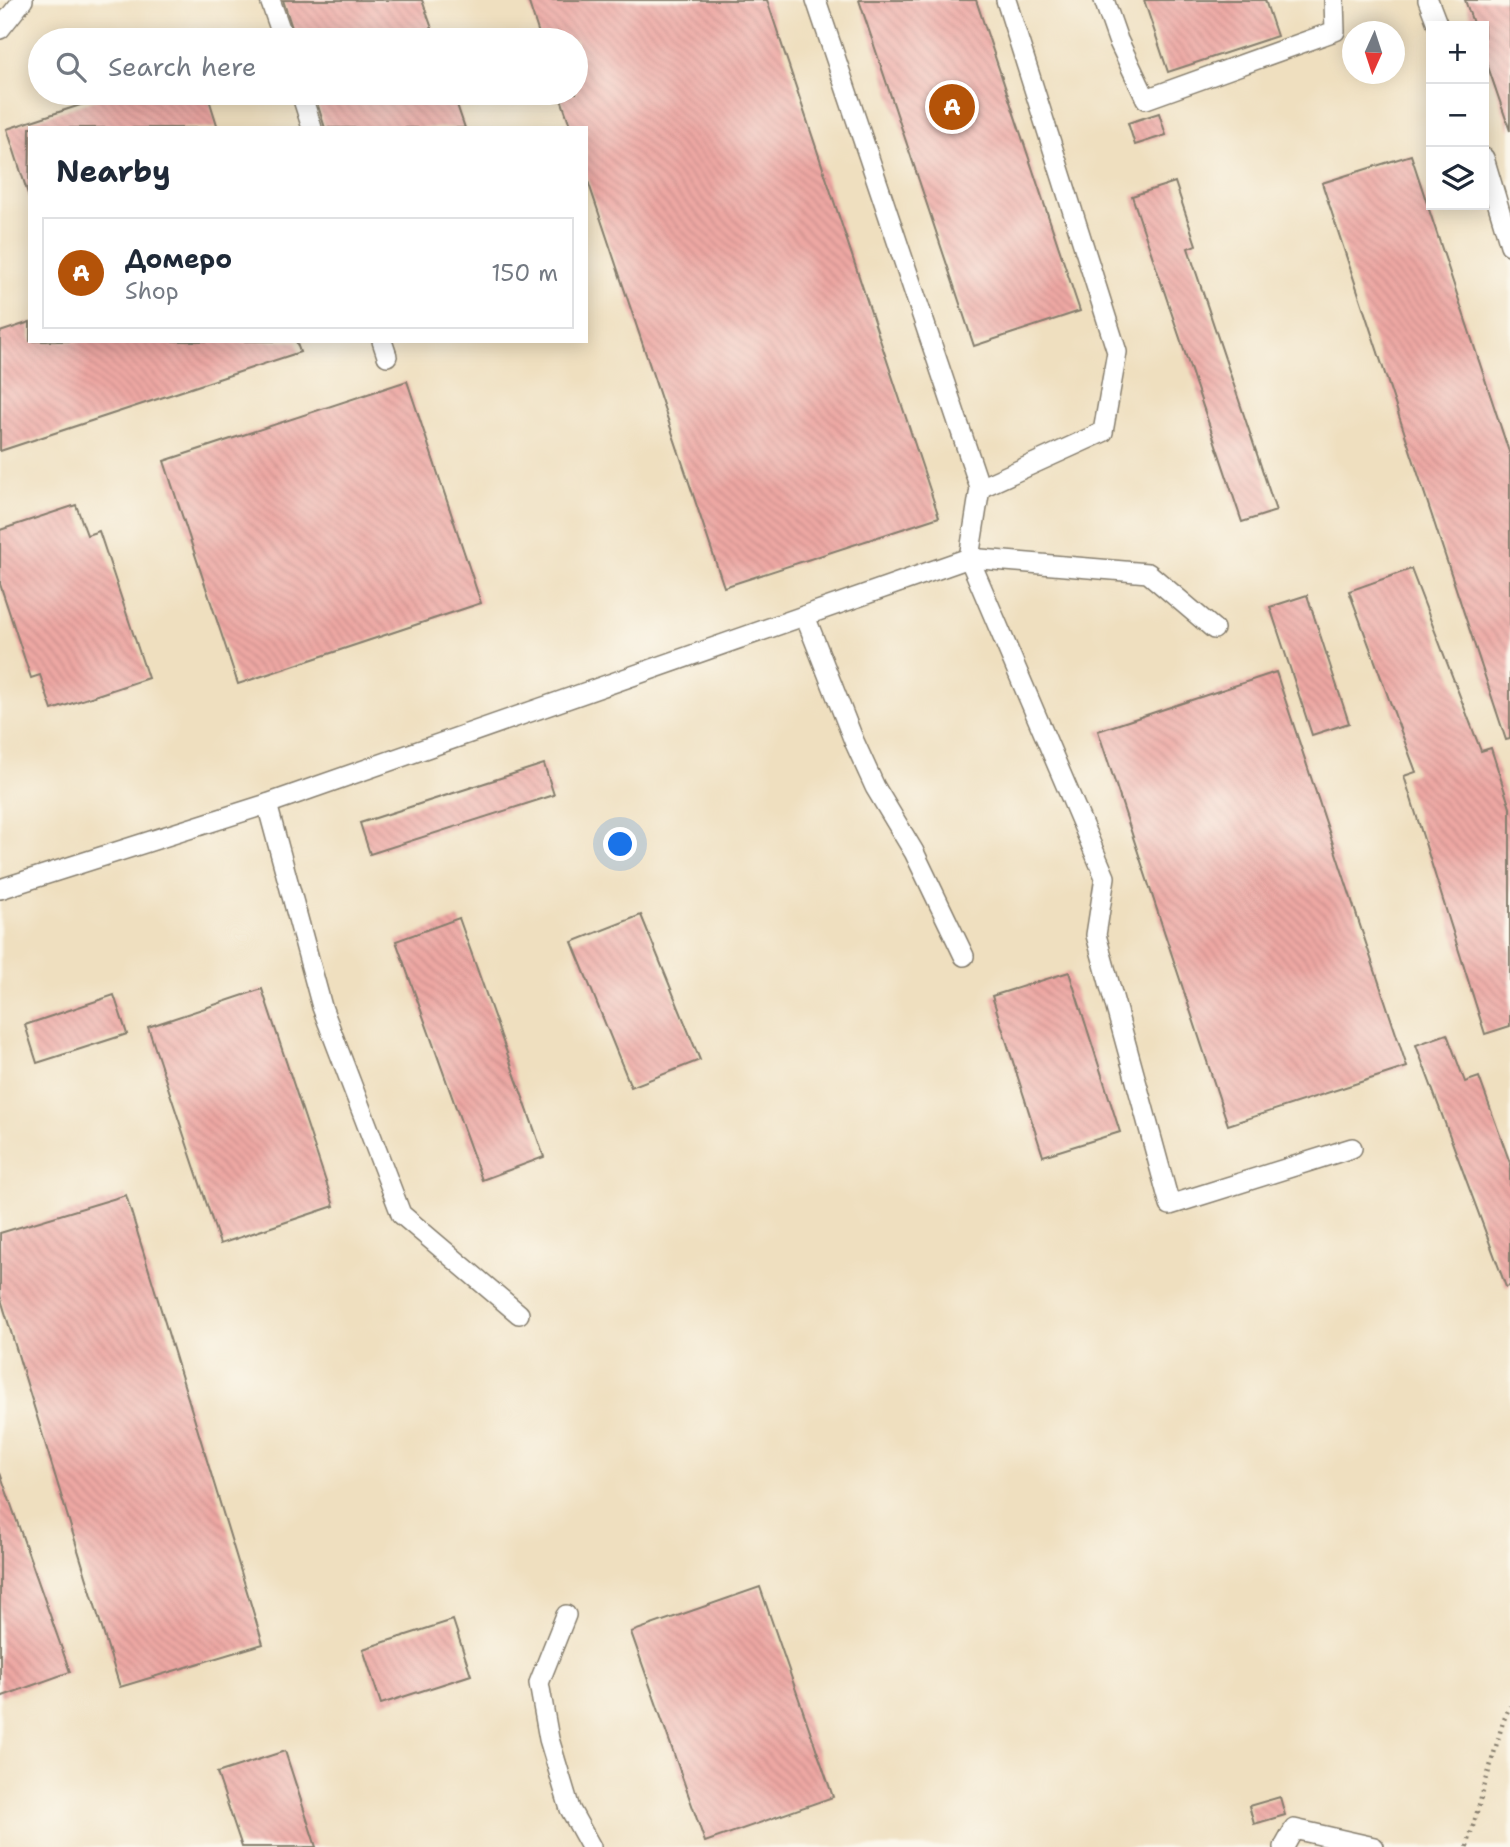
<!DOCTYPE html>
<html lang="en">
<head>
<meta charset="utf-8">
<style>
  :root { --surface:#fff; --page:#f6f6f7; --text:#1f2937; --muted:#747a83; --line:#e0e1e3; --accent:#b45309 }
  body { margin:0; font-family:"Shantell Sans",sans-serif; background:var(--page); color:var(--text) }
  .controls { position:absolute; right:21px; top:21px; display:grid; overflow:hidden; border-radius:0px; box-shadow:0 4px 18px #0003 }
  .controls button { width:63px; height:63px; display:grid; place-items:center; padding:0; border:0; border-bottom:2px solid var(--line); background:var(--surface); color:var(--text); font:35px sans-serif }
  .compass { position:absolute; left:1342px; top:21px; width:63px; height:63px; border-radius:50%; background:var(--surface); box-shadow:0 4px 18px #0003; rotate:183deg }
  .you { position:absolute; left:621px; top:845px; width:24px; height:24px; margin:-18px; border:5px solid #fff; border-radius:50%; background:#1a73e8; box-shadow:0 0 0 10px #1a73e833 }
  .badge { display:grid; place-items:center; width:46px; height:46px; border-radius:50%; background:var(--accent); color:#fff; font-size:23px; font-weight:700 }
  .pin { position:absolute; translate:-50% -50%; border:4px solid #fff; box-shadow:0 2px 7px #0006 }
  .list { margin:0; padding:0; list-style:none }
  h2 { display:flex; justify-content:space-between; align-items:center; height:91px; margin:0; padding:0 28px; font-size:30px }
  h2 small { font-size:23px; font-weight:400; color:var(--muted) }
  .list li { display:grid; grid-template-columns:46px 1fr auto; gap:21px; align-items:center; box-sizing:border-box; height:112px; margin:0 14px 14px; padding:0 14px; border:2px solid var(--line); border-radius:0px }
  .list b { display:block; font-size:26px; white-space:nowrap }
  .list p { margin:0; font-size:23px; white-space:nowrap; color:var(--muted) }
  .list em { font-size:23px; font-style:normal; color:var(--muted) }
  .icon { flex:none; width:38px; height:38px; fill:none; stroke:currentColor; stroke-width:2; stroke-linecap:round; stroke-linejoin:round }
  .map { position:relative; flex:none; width:1510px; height:1847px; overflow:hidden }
  .search { position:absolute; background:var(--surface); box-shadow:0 4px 18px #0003; left:28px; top:28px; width:560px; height:77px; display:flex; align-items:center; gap:18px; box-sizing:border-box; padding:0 24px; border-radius:38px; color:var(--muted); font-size:26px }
  .panel { position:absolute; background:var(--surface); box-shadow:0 4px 18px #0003; left:28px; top:126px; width:560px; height:217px; border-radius:0px }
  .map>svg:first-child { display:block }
  .building { fill:url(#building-back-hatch) }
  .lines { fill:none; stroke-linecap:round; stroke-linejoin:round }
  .service-casing { stroke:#867e6e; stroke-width:22 }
  .path { stroke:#867e6e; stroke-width:4.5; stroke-dasharray:2 5; stroke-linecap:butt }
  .service { stroke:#fff; stroke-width:19 }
</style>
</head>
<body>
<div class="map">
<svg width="1510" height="1847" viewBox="0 0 1510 1847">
  <defs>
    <pattern id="building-back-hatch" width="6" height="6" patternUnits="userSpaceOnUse" patternTransform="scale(1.75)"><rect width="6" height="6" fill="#eda7a3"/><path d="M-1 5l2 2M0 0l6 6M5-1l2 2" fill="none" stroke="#cb8f8c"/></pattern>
  </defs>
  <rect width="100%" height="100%" fill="#fbf7ec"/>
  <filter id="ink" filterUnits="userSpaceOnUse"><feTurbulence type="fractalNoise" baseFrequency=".0143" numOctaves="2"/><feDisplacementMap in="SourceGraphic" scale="14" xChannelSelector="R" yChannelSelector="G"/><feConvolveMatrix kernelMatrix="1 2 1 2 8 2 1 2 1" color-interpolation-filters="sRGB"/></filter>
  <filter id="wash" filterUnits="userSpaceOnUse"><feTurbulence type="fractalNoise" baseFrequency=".00686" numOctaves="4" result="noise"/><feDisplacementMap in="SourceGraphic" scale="28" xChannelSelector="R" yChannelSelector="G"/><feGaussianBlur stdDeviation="1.57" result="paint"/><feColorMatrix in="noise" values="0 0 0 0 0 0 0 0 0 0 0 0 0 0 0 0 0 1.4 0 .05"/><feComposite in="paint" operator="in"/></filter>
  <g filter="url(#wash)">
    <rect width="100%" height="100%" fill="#efdfbf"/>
    <g id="blocks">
      <g class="building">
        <polygon points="283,0 422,0 436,40 296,40"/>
        <polygon points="528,0 767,0 939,517 724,587 586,175 586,128 571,128 559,93 576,93 576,40 541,40"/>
        <polygon points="859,0 976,0 1080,311 974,346"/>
        <polygon points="1144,0 1265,0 1277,36 1168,72"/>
        <polygon points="1465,0 1510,0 1510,131 1484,55 1484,26 1474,26"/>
        <polygon points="117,93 207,93 218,128 30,128 29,197 7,129"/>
        <polygon points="314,93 453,93 465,128 325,128"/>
        <polygon points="1159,113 1166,135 1135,145 1128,123"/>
        <polygon points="1411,155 1510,455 1510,739 1506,740 1322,183"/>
        <polygon points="1175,182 1196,245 1188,248 1276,511 1242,522 1132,196"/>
        <polygon points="30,322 30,341 296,341 300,352 0,451 0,332"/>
        <polygon points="407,381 481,603 238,684 164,461"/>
        <polygon points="76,505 87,535 99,531 148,678 52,710 40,675 31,678 0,584 0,530"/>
        <polygon points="1411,569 1481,751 1491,748 1510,808 1510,1026 1485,1034 1404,776 1416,772 1349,591"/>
        <polygon points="1307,595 1349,723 1312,735 1270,607"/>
        <polygon points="1276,672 1407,1067 1228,1125 1098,731"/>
        <polygon points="544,764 554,795 370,854 360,823"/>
        <polygon points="641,915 700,1060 631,1087 572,942"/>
        <polygon points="459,918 544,1157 482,1180 396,941"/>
        <polygon points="1069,972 1120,1132 1043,1156 992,996"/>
        <polygon points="262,989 334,1206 220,1244 148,1027"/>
        <polygon points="114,995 127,1034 37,1063 25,1025"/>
        <polygon points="1447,1034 1465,1082 1479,1077 1510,1163 1510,1286 1506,1287 1416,1045"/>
        <polygon points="126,1195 263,1644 120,1687 0,1296 0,1233"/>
        <polygon points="0,1473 70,1672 0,1697"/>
        <polygon points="760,1587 833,1797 705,1842 631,1632"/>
        <polygon points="453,1620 471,1675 381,1704 363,1649"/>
        <polygon points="285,1751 316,1847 242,1847 217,1773"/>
        <polygon points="1280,1797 1285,1815 1254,1824 1249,1806"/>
      </g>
    </g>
  </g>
  <g filter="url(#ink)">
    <use href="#blocks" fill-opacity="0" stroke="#867e6e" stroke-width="2"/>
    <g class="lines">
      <defs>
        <g id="service">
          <polyline points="270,0 284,40"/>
          <polyline points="816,0 980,488 969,558 1148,573 1214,629"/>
          <polyline points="1104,0 1118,40 1146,99 1335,31 1334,0"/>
          <polyline points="1428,0 1438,26"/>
          <polyline points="0,29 23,0"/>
          <polyline points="301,93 312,128"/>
          <polyline points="1484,158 1510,245"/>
          <polyline points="382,341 387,356"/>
          <polyline points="980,488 1103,432 1117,352 1006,0"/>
          <polyline points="805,616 854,741 875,787 914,852 964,956"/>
          <polyline points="267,804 322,1007 401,1214 519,1314"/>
          <polyline points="0,889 267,804 969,558 1105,877 1096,935 1170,1205 1352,1148"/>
          <polyline points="566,1615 539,1683 549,1739 570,1809 591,1847"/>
          <polyline points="1284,1847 1294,1829 1374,1847"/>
        </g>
      </defs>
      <use href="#service" class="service-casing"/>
      <polyline class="path" points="1467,1847 1503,1722 1510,1706"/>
      <use href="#service" class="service"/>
    </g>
  </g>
</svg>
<div class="controls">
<button>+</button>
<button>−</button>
<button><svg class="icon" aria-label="layers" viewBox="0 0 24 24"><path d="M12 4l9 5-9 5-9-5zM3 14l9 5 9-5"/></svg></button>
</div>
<svg class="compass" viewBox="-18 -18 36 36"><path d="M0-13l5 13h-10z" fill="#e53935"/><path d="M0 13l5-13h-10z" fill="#747a83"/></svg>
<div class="you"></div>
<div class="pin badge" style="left:952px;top:107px">A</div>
<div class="search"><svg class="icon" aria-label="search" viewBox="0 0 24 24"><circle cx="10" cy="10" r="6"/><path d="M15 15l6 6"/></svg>Search here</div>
<section class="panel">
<h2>Nearby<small></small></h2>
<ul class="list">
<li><span class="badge">A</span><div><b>Домеро</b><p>Shop</p></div><em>150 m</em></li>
</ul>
</section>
</div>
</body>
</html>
